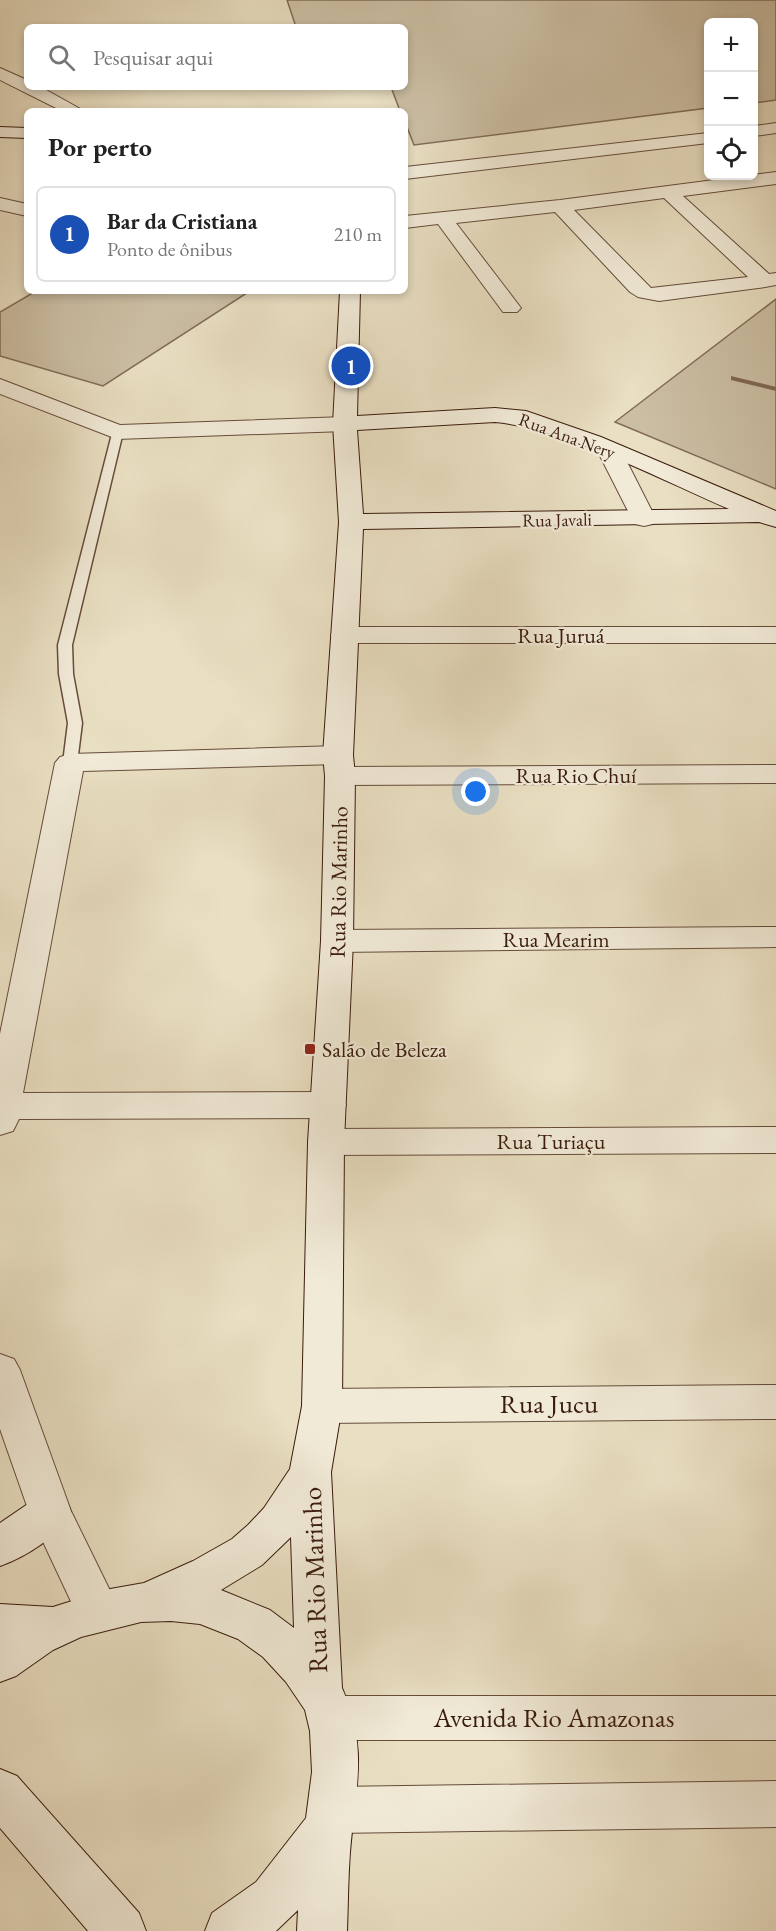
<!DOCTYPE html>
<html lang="pt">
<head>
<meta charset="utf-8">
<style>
  :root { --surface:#fff; --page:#f2f2f2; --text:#222; --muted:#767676; --line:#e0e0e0; --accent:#0b8043 }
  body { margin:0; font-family:"EB Garamond",serif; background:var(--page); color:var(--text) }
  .controls { position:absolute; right:18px; top:18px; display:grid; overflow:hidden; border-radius:9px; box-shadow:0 3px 9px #0003 }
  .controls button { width:54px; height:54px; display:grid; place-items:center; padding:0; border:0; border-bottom:2px solid var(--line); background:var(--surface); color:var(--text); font:30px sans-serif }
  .you { position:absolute; left:476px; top:792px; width:21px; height:21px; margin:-15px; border:4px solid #fff; border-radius:50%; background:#1a73e8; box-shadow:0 0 0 9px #1a73e833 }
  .badge { display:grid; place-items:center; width:39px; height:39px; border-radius:50%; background:var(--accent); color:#fff; font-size:20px; font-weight:700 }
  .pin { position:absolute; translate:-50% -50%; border:3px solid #fff; box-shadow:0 2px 6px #0006 }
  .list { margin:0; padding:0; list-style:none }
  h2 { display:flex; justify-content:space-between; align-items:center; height:78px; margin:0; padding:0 24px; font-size:26px }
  h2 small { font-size:20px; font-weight:400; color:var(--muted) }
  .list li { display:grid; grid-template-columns:39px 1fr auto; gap:18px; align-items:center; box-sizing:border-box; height:96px; margin:0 12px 12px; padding:0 12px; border:2px solid var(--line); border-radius:9px }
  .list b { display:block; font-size:22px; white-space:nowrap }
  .list p { margin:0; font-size:20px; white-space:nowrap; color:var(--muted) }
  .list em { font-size:20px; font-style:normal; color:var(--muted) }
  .icon { flex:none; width:33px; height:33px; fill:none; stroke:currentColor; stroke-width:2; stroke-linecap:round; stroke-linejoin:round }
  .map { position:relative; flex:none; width:776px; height:1931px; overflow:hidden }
  .search { position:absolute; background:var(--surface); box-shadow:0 3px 9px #0003; left:24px; top:24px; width:384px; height:66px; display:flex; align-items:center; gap:15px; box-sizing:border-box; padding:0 21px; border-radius:9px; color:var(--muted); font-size:22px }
  .panel { position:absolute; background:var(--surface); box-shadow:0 3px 9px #0003; left:24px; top:108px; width:384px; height:186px; border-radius:9px }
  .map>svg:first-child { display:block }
  .green { fill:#cbbea3; stroke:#826c58; stroke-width:1.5 }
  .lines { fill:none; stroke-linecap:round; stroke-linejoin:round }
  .stream { fill:#806854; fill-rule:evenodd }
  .lane-casing { stroke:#664c3a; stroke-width:3 }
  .street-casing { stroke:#664c3a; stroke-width:2 }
  .secondary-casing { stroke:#3a1b0c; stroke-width:2 }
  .lane { fill:#f1ead7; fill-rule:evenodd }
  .street { fill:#f1ead7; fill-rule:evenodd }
  .secondary { fill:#f1ead7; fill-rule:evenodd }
  .poi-dot { fill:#8f2418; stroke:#f1ead7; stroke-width:2 }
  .labels { text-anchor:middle; stroke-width:4.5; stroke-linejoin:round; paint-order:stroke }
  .far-street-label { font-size:18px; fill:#3a1b0c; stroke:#f1ead7 }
  .street-label { font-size:22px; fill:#3a1b0c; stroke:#f1ead7 }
  .poi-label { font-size:22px; fill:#3a1b0c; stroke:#f1ead7; text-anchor:start }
  .near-street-label { font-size:27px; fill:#3a1b0c; stroke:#f1ead7 }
</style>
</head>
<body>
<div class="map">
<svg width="776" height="1931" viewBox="0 0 776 1931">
  <rect width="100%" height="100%" fill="#e9dfc2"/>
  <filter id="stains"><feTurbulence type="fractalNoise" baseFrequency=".00333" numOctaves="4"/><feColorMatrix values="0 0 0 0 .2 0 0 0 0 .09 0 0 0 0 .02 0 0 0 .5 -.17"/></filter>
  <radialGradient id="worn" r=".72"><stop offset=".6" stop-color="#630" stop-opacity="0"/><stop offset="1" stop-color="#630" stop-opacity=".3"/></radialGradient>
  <g class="green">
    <polygon points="287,0 776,0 776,100 754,103 754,22 708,22 708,108 414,145 405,122 405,111 400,111 391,87 405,87 405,27 296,27"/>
    <polygon points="36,291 250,291 103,386 0,356 0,312"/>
    <polygon points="776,299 776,489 615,422"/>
  </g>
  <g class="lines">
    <polygon class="stream" points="731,376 776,387 776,391 731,380"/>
    <defs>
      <polygon id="lane" points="113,430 123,432 72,645 73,674 82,723 77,763 70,767 63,763 68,723 59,674 58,645"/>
      <g id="street">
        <polygon points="0,68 27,80 27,87 41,87 84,111 62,111 0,80"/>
        <polygon points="776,123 776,133 754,136 754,126"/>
        <polygon points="708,133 708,143 405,179 405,167"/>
        <path d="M776,172V184L683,196L769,274L776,273V285L765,287L659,301L638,297L630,292L555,212L456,223L521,308L517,312H503L438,224L405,228V216L560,200ZM664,198L748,277L651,288L574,210Z"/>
        <polygon points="0,198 27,204 27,216 0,210"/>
        <polygon points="0,379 120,425 345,417 353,419 357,424 353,429 345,431 117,439 0,394"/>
        <polygon points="609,443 617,445 621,450 656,519 653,524 644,526 635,524 632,519 597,450 601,445"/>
        <polygon points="345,627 776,627 776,643 345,643 335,641 331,635 335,629"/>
        <polygon points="338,746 348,749 353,755 348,761 338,764 83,771 23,1093 328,1092 341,1096 346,1105 341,1114 328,1118 19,1119 13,1131 0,1135 0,1034 55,763 60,757 70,754"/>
        <polygon points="776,765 776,783 340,785 330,782 325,776 330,770 340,767"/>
        <polygon points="776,927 776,947 337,952 325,948 321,941 325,934 337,930"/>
        <polygon points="776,1127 776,1153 326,1155 313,1151 308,1142 313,1133 326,1129"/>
        <polygon points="0,1354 14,1359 20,1370 71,1511 120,1611 114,1625 98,1631 82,1625 29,1512 0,1429"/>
        <polygon points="776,1385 776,1419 322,1423 308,1418 302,1406 308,1394 322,1389"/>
        <polygon points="331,1696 776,1696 776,1740 331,1740 315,1733 308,1718 315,1703"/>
        <polygon points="776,1781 776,1827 333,1833 316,1826 309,1810 316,1794 333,1787"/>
      </g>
      <g id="secondary">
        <polygon points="0,127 27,128 27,138 0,137"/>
        <path d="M340,291H360L357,416L495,408L526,411L601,437L776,511V527L759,522L363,529L353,755L355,776L353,941L344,1142L342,1406L331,1472L342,1688C369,1747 355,1791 350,1852C348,1878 348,1905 347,1931H297L298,1910L276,1931H205L212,1913L256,1882L306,1818L312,1772L310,1731L305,1710L286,1682L263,1657L238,1639L200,1624L171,1621L141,1622L81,1637L53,1650L16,1676L0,1682V1604L53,1607L110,1589L144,1583L193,1561L232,1539L248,1525L264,1508L290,1469L302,1406L308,1142L321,941L325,776L323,755L339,522L333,424ZM495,422C567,429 661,480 729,509L363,514L357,430ZM291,1537L294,1628L270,1610L221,1590L262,1565Z"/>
        <path d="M50,1494L65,1499L71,1512C60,1536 25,1557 0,1566V1523L35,1499Z"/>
        <polygon points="0,1769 17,1776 139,1913 146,1931 88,1931 0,1828"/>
      </g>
    </defs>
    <use href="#lane" class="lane-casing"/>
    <use href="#street" class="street-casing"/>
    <use href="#secondary" class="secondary-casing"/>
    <use href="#lane" class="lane"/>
    <use href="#street" class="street"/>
    <use href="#secondary" class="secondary"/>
  </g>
  <rect class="poi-dot" x="304" y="1043" width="12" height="12" rx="3"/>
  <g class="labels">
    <g class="far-street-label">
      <text transform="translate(567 436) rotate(20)" y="6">Rua Ana Nery</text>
      <text transform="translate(557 520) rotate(-1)" y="6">Rua Javali</text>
    </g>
    <g class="street-label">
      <text x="561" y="643">Rua Juruá</text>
      <text x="576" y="783">Rua Rio Chuí</text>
      <text transform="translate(338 882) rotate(-89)" y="8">Rua Rio Marinho</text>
      <text x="556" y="947">Rua Mearim</text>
      <text x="551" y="1149">Rua Turiaçu</text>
    </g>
    <g class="poi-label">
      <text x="322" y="1057">Salão de Beleza</text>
    </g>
    <g class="near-street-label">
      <text x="549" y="1413">Rua Jucu</text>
      <text transform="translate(315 1580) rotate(-92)" y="9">Rua Rio Marinho</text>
      <text x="554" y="1727">Avenida Rio Amazonas</text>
    </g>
  </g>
  <rect width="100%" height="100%" filter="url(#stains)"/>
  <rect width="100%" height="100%" fill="url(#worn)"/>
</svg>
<div class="controls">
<button>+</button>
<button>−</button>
<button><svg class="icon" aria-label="locate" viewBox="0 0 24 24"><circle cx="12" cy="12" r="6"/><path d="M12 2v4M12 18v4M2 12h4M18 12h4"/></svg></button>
</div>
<div class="you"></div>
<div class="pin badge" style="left:351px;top:366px;background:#1a4fb4">1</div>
<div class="search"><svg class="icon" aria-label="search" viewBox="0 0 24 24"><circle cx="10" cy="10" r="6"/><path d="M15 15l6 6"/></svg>Pesquisar aqui</div>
<section class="panel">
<h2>Por perto<small></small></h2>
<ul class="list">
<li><span class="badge" style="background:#1a4fb4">1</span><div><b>Bar da Cristiana</b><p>Ponto de ônibus</p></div><em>210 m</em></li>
</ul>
</section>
</div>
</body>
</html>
